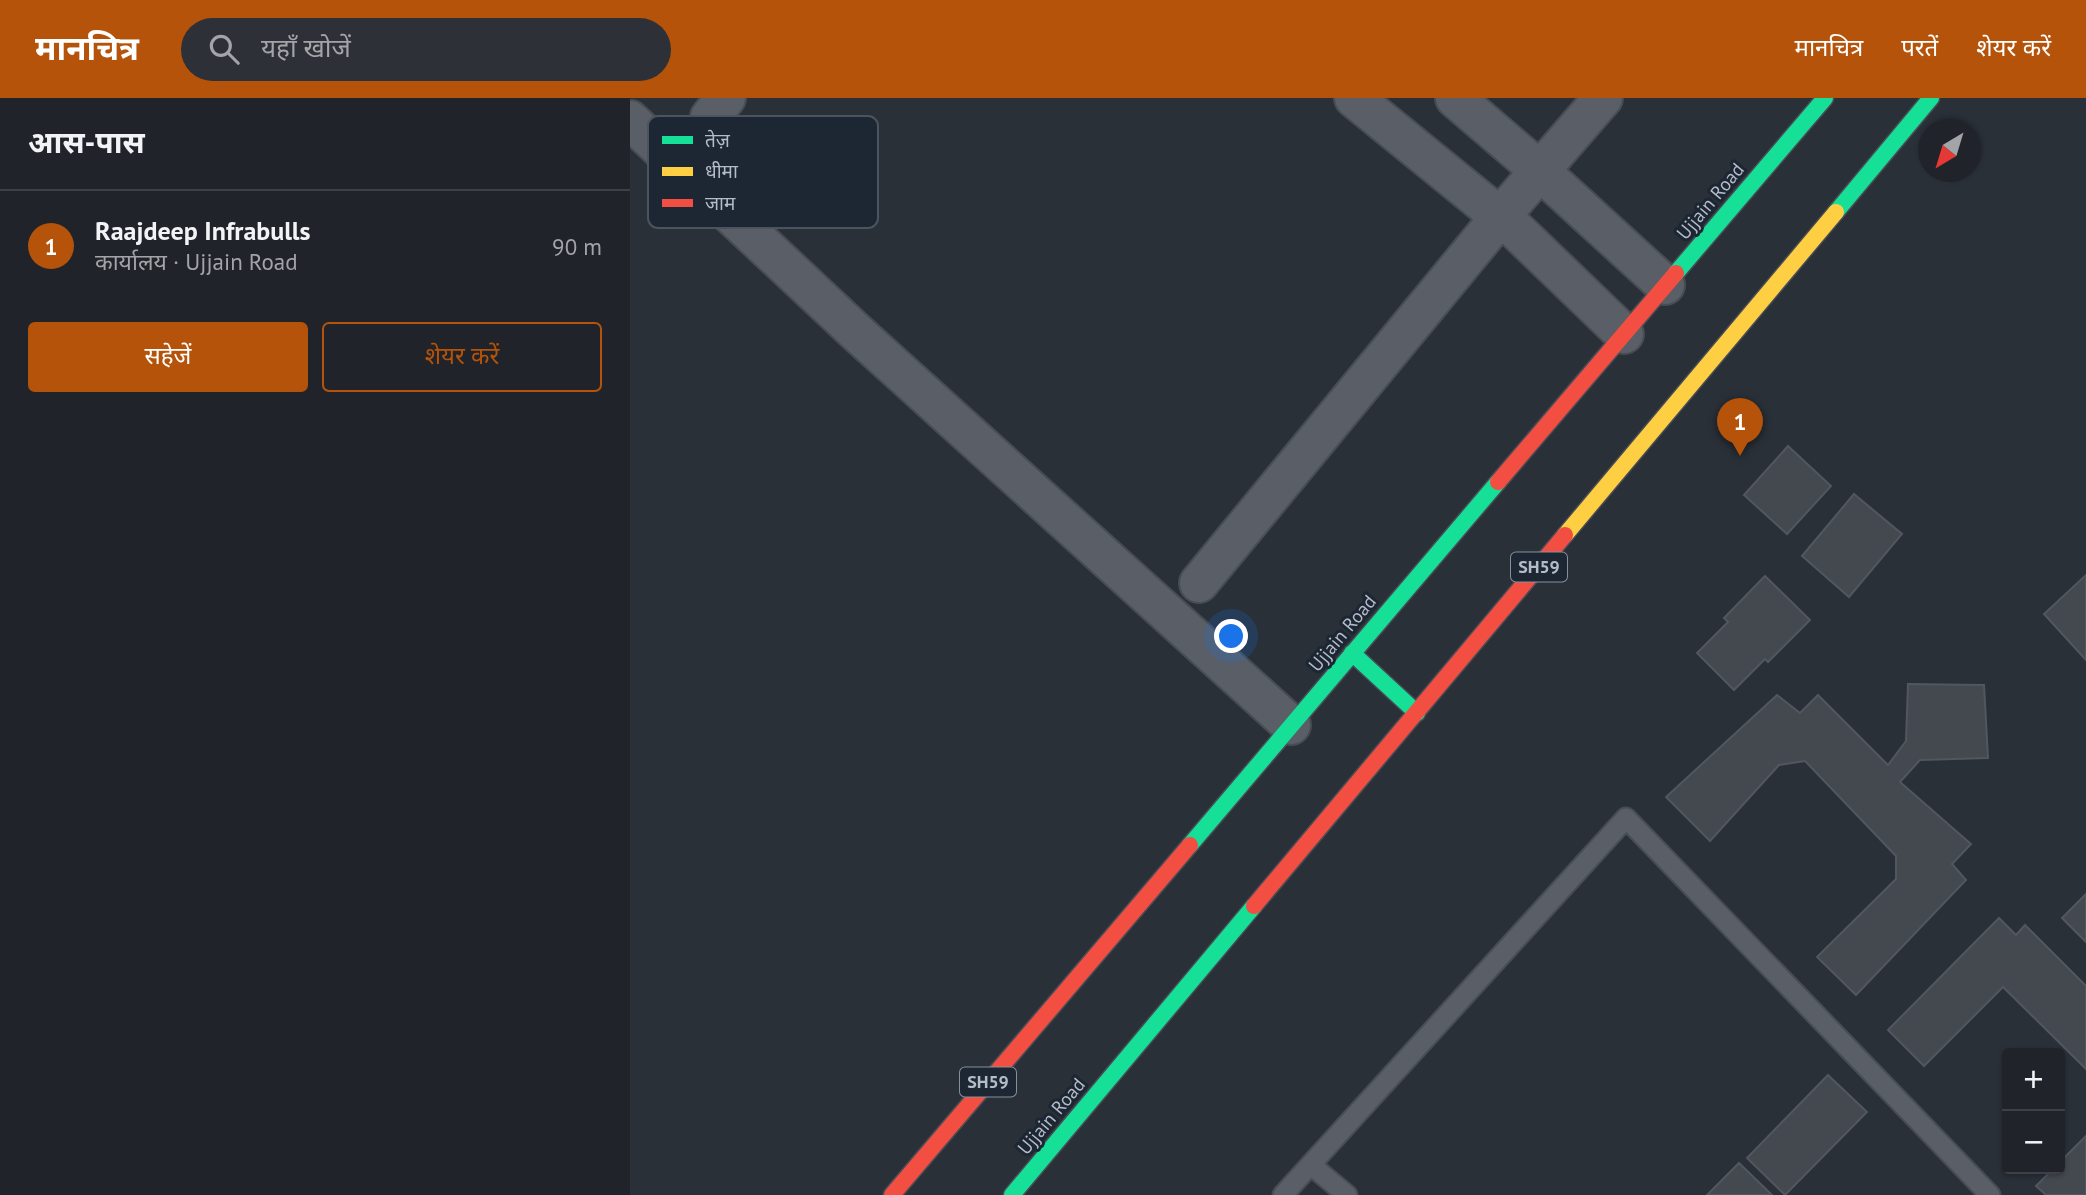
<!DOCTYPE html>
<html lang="hi">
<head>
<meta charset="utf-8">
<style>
  :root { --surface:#20242a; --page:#2d3036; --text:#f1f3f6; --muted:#a2a4a8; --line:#3d4147; --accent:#b45309 }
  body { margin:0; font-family:"PT Sans","Noto Sans Devanagari",sans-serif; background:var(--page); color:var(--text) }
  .controls { position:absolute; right:21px; bottom:21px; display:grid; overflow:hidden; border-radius:7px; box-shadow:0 2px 5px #0004 }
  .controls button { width:63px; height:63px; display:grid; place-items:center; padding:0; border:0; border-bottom:2px solid var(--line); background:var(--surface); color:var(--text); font:35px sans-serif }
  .compass { position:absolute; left:1288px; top:21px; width:63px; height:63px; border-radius:50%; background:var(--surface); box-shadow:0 2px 5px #0004; rotate:218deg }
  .you { position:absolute; left:602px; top:539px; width:24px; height:24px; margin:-18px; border:5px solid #fff; border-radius:50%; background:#1a73e8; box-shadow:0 0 0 10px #1a73e833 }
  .badge { display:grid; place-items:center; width:46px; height:46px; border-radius:50%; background:var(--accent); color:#fff; font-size:23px; font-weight:700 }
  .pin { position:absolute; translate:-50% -58px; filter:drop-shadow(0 2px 4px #0008) }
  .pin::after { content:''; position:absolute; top:37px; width:24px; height:21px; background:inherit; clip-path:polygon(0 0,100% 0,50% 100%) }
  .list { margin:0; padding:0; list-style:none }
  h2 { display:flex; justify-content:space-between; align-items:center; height:91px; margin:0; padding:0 28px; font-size:30px }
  h2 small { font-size:23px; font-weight:400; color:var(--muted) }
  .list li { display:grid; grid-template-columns:46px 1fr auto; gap:21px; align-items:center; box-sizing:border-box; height:112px; padding:0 28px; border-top:2px solid var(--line) }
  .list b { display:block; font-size:26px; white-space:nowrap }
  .list p { margin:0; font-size:23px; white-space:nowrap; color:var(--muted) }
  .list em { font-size:23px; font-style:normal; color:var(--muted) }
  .actions { display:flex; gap:14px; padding:21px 28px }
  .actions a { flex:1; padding:16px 0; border:2px solid var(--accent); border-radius:7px; text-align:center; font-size:24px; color:var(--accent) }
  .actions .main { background:var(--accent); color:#fff }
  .icon { flex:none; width:38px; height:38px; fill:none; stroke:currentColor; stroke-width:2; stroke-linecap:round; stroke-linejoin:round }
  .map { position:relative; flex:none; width:1456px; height:1097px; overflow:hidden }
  header { display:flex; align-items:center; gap:42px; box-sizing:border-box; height:98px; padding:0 35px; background:var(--accent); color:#fff }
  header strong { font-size:33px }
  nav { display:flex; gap:38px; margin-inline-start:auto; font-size:24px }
  .search { width:490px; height:63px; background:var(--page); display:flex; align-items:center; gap:18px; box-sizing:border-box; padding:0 24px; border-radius:38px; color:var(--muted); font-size:26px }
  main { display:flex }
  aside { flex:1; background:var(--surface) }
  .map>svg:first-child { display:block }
  .building { fill:#444950; stroke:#52575f; stroke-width:2 }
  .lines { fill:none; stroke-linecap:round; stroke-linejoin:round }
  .lane-casing { stroke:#484c53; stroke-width:23 }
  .street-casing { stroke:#484c53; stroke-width:42 }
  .fast-casing { stroke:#484c55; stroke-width:19 }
  .slow-casing { stroke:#484c55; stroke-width:19 }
  .jam-casing { stroke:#484c55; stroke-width:19 }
  .lane { stroke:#5a5e66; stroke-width:19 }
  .street { stroke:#5a5e66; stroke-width:38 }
  .fast { stroke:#16e098; stroke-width:16 }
  .slow { stroke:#ffcf43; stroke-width:16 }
  .jam { stroke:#f24e42; stroke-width:16 }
  .labels { text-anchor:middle; stroke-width:6; stroke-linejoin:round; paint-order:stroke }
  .shield { fill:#1d2633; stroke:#878f9c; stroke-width:2 }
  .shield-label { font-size:18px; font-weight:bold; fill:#b4bcc9 }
  .street-label { font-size:19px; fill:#b4bcc9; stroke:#1d2633 }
  .key { fill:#1d2633; stroke:#4a5360; stroke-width:2 }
  .key-label { font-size:19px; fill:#b4bcc9 }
</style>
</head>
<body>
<header>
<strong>मानचित्र</strong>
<div class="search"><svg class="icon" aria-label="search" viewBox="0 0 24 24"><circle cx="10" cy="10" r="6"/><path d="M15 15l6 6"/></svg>यहाँ खोजें</div>
<nav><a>मानचित्र</a><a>परतें</a><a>शेयर करें</a></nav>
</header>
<main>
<aside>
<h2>आस-पास<small></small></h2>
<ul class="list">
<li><span class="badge">1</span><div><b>Raajdeep Infrabulls</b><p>कार्यालय · Ujjain Road</p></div><em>90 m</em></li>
</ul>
<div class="actions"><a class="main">सहेजें</a><a>शेयर करें</a></div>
</aside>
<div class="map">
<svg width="1456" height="1097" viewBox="0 0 1456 1097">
  <rect width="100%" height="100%" fill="#2a3038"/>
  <g class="building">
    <polygon points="1158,348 1201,388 1157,436 1114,397"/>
    <polygon points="1224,396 1272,436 1219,499 1172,458"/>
    <polygon points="1456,477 1456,562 1414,516"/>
    <polygon points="1135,478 1180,522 1138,564 1135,561 1104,592 1067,555 1098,524 1094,520"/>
    <polygon points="1278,586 1354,587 1358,660 1290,662 1270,684 1341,746 1322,766 1336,782 1226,897 1187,859 1266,781 1266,758 1175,663 1149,667 1080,743 1036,699 1147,597 1170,615 1188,597 1258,667 1276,643"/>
    <polygon points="1456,796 1456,844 1432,820"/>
    <polygon points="1369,820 1386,837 1395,827 1456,888 1456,971 1373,889 1294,968 1258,932"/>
    <polygon points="1198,977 1237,1014 1155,1097 1117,1060"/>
    <polygon points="1456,1038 1456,1097 1416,1097 1406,1088 1423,1071 1430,1071 1430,1064"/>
    <polygon points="1109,1065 1142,1097 1077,1097"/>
  </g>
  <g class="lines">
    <defs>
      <g id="lane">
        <polyline points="681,1067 717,1097"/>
        <polyline points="653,1097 996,720 1360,1097"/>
      </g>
      <g id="street">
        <polyline points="724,0 885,131 994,236"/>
        <polyline points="825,0 909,72 1035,187"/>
        <polyline points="80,19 96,0"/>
        <polyline points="0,22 225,233 661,627"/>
        <polyline points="569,485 869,120 973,0"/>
      </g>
      <g id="fast">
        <polyline points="1206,114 1301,0"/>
        <polyline points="1046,175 1195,0"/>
        <polyline points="722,555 787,615"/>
        <polyline points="560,747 868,384"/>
        <polyline points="382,1097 624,808"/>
      </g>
      <polyline id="slow" points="935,437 1206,114"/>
      <g id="jam">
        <polyline points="868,384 1046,175"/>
        <polyline points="624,808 935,437"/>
        <polyline points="262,1097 560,747"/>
      </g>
    </defs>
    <use href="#lane" class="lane-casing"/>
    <use href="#street" class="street-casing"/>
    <use href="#fast" class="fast-casing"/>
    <use href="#slow" class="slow-casing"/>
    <use href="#jam" class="jam-casing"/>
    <use href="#lane" class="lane"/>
    <use href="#street" class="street"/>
    <use href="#fast" class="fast"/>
    <use href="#slow" class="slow"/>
    <use href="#jam" class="jam"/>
  </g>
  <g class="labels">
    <g class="shield">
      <rect x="881" y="454.5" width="56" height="29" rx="5"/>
      <rect x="330" y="969.5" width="56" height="29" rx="5"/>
    </g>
    <g class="shield-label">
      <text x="909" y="475">SH59</text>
      <text x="358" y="990">SH59</text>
    </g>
    <g class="street-label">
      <text transform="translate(1080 103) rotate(-50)" y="7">Ujjain Road</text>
      <text transform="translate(712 535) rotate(-50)" y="7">Ujjain Road</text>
      <text transform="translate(421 1018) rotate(-50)" y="7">Ujjain Road</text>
    </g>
  </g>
  <rect x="18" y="18" width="230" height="112" rx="10" class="key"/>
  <rect x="32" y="38" width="31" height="8" fill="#16e098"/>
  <rect x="32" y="69" width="31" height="9" fill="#ffcf43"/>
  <rect x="32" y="101" width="31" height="8" fill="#f24e42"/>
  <g class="key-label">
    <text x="75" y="49">तेज़</text>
    <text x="75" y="80">धीमा</text>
    <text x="75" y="112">जाम</text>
  </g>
</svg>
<div class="controls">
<button>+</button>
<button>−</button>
</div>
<svg class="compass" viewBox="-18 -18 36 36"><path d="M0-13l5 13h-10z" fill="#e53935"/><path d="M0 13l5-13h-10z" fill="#a2a4a8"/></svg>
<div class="you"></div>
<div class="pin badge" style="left:1110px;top:358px">1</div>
</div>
</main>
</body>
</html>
